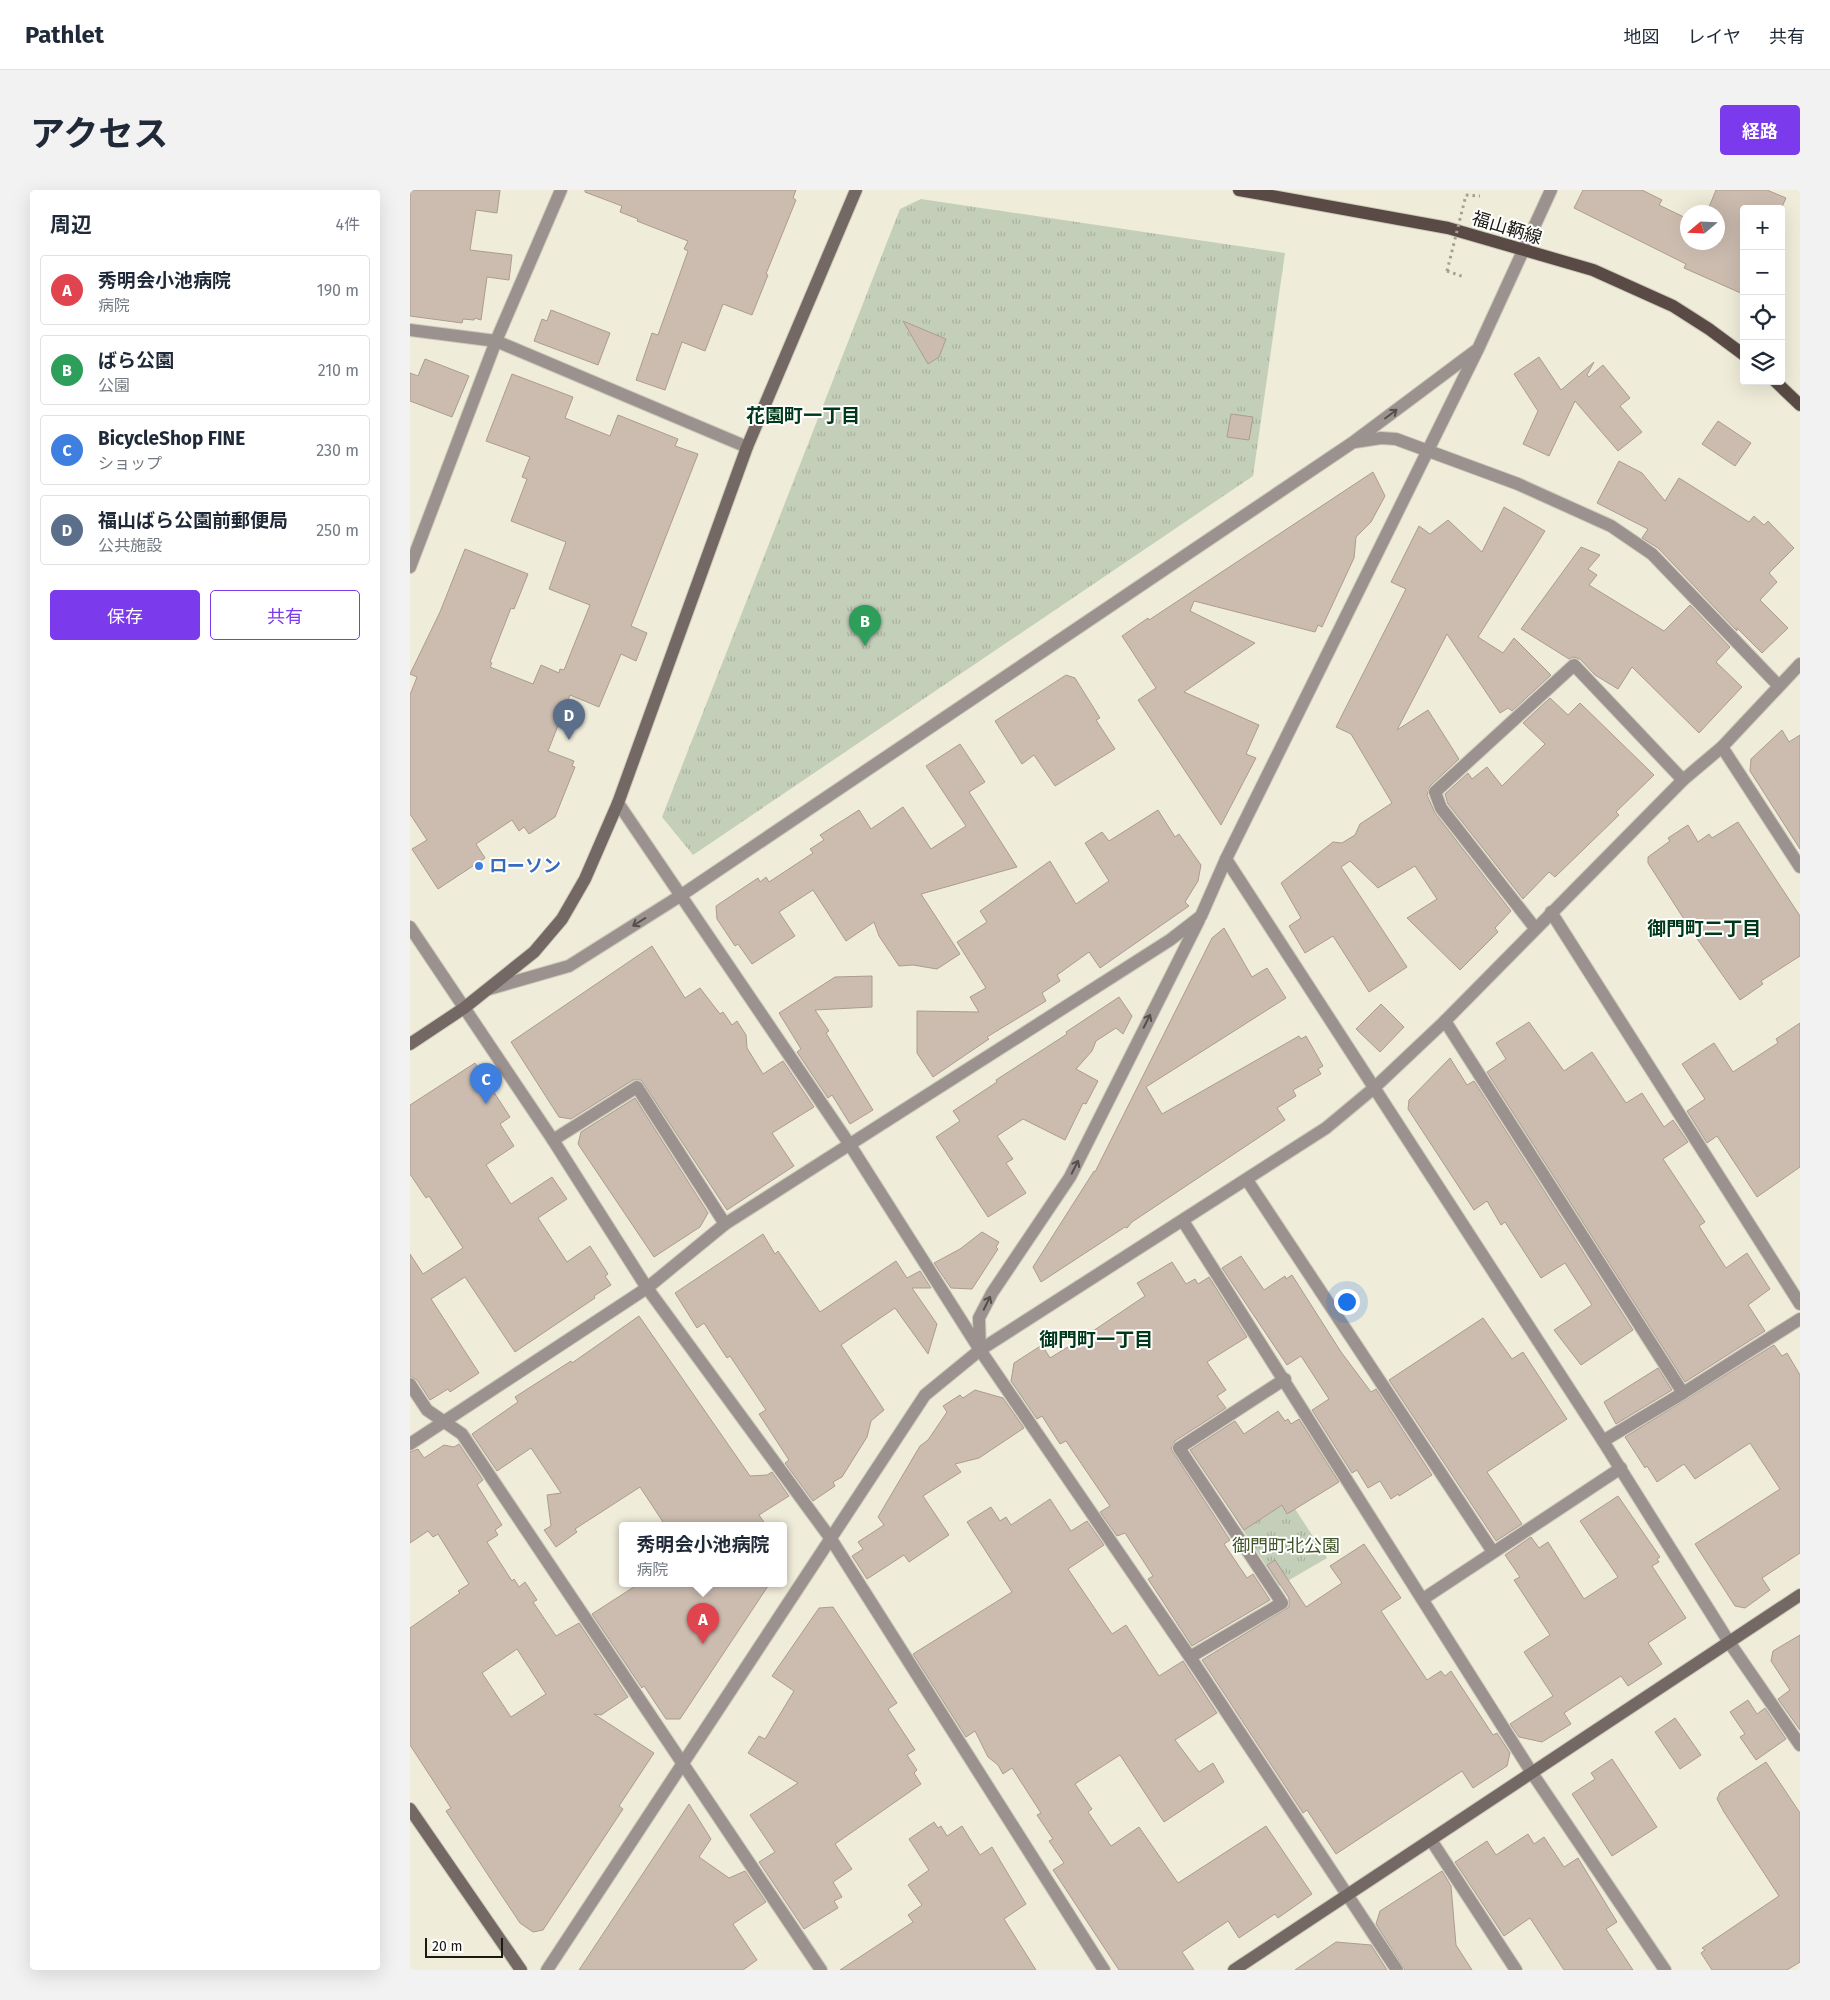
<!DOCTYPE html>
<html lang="ja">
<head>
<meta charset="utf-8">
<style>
  :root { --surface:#fff; --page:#f2f2f3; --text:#1f2937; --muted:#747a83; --line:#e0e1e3; --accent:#7c3aed }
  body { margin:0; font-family:"Fira Sans","Noto Sans JP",sans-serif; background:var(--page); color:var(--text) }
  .controls { position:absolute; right:15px; top:15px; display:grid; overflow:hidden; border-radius:5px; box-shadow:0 5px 20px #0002 }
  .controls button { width:45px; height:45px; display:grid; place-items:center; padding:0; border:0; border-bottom:1px solid var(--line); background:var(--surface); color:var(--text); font:25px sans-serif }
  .compass { position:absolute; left:1270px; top:15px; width:45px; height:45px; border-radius:50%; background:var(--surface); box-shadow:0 5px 20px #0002; rotate:251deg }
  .scale { position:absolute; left:15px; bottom:12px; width:78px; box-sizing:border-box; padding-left:5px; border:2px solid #1a1912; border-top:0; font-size:14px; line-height:18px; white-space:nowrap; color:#1a1912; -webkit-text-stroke:4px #fff; paint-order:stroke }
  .you { position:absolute; left:936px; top:1111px; width:18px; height:18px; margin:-12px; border:4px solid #fff; border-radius:50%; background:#1a73e8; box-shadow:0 0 0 8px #1a73e833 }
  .badge { display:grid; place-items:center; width:32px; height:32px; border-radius:50%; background:var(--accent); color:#fff; font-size:16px; font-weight:700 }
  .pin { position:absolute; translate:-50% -41px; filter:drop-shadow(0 1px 2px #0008) }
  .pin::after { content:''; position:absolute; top:26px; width:18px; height:15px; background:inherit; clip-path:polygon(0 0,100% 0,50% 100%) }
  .popup { position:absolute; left:209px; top:1332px; width:168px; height:65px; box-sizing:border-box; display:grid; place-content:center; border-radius:5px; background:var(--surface); filter:drop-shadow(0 1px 4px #0005); font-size:16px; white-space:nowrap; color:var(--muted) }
  .popup b { font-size:19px; color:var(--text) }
  .popup::after { content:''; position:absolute; left:50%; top:100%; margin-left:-10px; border:10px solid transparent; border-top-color:var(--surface) }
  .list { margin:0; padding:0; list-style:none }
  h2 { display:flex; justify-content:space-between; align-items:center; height:65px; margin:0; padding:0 20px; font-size:21px }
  h2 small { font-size:16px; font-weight:400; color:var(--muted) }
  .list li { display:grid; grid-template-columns:32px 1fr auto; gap:15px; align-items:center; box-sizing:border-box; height:70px; margin:0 10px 10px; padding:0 10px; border:1px solid var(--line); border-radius:5px }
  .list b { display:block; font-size:19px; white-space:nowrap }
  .list p { margin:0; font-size:16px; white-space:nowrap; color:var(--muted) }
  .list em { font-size:16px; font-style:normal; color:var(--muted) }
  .actions { display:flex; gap:10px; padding:15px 20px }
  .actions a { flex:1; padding:11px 0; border:1px solid var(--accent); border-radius:5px; text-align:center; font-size:18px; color:var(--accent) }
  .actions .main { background:var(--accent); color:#fff }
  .icon { flex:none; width:28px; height:28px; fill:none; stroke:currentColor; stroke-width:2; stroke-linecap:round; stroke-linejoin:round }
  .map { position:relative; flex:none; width:1390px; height:1780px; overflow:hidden; border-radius:5px }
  header { display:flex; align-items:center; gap:30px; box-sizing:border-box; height:70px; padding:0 25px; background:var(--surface); border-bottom:1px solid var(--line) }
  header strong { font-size:24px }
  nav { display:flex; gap:28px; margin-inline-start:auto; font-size:18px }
  .intro { display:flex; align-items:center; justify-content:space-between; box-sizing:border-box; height:120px; padding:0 30px }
  h1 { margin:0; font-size:35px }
  .button { padding:12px 22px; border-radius:5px; background:var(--accent); color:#fff; font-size:18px; font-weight:700 }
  main { display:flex; gap:30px; padding:0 30px }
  aside { flex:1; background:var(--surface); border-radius:5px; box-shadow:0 5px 20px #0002 }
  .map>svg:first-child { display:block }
  .park { fill:url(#park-tufts) }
  .building { fill:#ccbcb0; stroke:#ac9c90; fill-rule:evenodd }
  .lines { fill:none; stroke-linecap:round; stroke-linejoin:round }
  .street-casing { stroke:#cdcab9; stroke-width:14 }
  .secondary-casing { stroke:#cdcab9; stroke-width:14 }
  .primary-casing { stroke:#cdcab9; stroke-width:14 }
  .path { stroke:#a3a092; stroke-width:3; stroke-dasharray:2.5 4; stroke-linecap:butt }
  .street { stroke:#9b928f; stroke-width:12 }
  .secondary { stroke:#746864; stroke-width:12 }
  .primary { stroke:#594a45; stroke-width:12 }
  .path-bridge { stroke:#a3a092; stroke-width:3; stroke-dasharray:2.5 4; stroke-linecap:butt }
  .oneway { stroke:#544f4a }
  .shop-dot { fill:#3f7fe0; stroke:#fff; stroke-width:2 }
  .labels { text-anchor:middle; stroke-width:4; stroke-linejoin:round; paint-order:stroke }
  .street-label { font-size:18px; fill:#1a1912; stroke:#fff }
  .shop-label { font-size:18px; font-weight:bold; fill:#366cbe; stroke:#fff; text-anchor:start }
  .park-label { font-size:18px; fill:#405626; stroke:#fff }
  .neighbourhood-label { font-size:19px; font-weight:bold; fill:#003919; stroke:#fff }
</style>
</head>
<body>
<header>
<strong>Pathlet</strong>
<nav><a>地図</a><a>レイヤ</a><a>共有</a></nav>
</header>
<div class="intro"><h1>アクセス</h1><a class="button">経路</a></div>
<main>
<aside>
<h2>周辺<small>4件</small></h2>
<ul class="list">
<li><span class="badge" style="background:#e0444e">A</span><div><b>秀明会小池病院</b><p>病院</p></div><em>190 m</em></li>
<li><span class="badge" style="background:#2e9e5b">B</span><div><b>ばら公園</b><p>公園</p></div><em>210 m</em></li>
<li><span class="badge" style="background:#3f7fe0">C</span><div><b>BicycleShop FINE</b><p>ショップ</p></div><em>230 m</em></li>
<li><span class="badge" style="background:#5c6f8a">D</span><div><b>福山ばら公園前郵便局</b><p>公共施設</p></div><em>250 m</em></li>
</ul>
<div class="actions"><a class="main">保存</a><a>共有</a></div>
</aside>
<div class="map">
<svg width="1390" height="1780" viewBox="0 0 1390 1780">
  <defs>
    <pattern id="park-tufts" width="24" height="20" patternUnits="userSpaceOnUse" patternTransform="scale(1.25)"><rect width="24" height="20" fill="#c4cfba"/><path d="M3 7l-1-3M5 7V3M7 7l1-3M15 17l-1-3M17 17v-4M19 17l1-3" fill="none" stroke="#a8b19f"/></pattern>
  </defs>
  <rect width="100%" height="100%" fill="#efecd9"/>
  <g class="park">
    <polygon points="511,9 875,63 843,286 283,665 252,627 490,19"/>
    <polygon points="876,1305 917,1368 869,1396 824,1326"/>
  </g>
  <g class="building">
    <polygon points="0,0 90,0 87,23 66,20 60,60 102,65 99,90 77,87 71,130 65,128 64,130 53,129 52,133 0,126"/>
    <polygon points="175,0 386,0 383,8 386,10 356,84 358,85 342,125 313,114 295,161 272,152 255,200 226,190 242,143 248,145 278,61 274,59 278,51 227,31 228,29 210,22 212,16 175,2"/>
    <polygon points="1173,0 1232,0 1252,10 1249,15 1278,29 1278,52 1308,52 1308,22 1297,22 1306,0 1357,0 1376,8 1371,19 1334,19 1333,104 1274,78 1276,74 1164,18"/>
    <polygon points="141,120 200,143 188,175 124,151 132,129 137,131"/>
    <polygon points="493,131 536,149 529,167 518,174"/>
    <polygon points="1129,167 1151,200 1184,172 1177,185 1179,187 1193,175 1220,208 1210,216 1232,242 1208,261 1165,211 1139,266 1113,254 1128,221 1104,184"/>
    <polygon points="15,169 59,186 42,227 0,211 0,183 8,186"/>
    <polygon points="102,184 163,207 155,228 200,246 208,225 268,249 265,256 288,264 221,436 237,443 226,471 211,464 189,517 160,505 138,561 164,571 162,576 165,577 145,627 119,644 114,637 109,641 102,630 66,654 75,668 28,699 2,659 17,650 0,624 0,505 7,487 0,484 30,422 55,359 118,384 104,419 101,418 80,472 82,473 80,477 123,494 131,475 149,483 150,479 154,480 180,415 139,399 156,352 101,331 117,289 112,287 120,267 76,251"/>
    <polygon points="821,224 843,227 839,250 817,247"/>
    <polygon points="1308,231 1341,253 1325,276 1292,254"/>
    <polygon points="1209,271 1232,283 1255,311 1269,288 1339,332 1344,326 1354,335 1358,331 1384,358 1359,383 1367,392 1350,410 1378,438 1352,463 1327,438 1327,441 1248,358 1232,348 1238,339 1187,313"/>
    <polygon points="963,282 975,306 961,332 946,347 944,368 912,437 908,435 905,442 784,411 780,421 845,453 774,502 849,535 836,564 846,568 811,635 728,510 746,498 712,446 738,428 739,430"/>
    <polygon points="1094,317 1135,341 1068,447 1093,463 1104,448 1141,485 1102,521 1098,518 1090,523 1037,444 987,540 1018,520 1049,569 1020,596 1017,605 1025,623 1101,721 1085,738 1088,742 1050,780 997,728 1027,709 1005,676 968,698 940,671 931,677 997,777 959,802 923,746 895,763 879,736 891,728 871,693 923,652 932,653 945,645 950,634 982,613 941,544 926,537 996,399 981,392 1009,336 1020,344 1038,330 1072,362"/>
    <polygon points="1171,357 1190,365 1178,379 1187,385 1179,395 1254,441 1280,415 1320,457 1306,472 1332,497 1289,543 1222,477 1208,499 1185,485 1170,469 1163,467 1159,469 1111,439"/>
    <polygon points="656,485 665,488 690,528 686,530 705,559 645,596 624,565 612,574 585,531"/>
    <polygon points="1140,508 1158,525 1170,513 1244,585 1206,622 1209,625 1145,687 1139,682 1113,709 1038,614 1035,604 1058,583 1062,589 1077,577 1092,596 1135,554 1113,533"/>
    <polygon points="1372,540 1379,552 1390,545 1390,659 1340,581 1341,569"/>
    <polygon points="550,554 575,592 559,602 607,677 511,704 550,764 527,779 503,775 489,776 469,746 464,732 436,751 403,700 369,722 385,746 342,774 328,754 325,756 307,729 306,716 348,688 350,692 356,687 359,692 403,663 400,659 414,650 410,645 449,620 461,639 493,617 521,659 556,636 516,576"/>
    <polygon points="748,620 765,647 769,644 791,675 788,691 775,712 779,716 690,778 679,762 647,785 650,791 632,803 636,811 577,847 579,849 523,887 507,863 507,821 569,822 560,807 576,798 547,752 577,732 570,721 640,671 666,714 699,691 675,653 692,642 699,651"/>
    <polygon points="1328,632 1390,726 1390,766 1351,791 1353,794 1330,810 1281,740 1238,673 1238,667 1260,651 1258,648 1278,635 1288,652 1299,644 1302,648"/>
    <polygon points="814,738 842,787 857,778 876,808 736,897 752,924 889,846 891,849 896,846 913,876 908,879 911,884 883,900 886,906 867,918 875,930 722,1032 717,1038 715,1037 631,1092 623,1077 684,981 685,982 802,748"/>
    <polygon points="242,756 275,808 290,798 310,824 313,822 322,835 327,831 336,845 337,858 353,884 373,871 404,917 362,943 384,976 317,1020 231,890 223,890 161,929 149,927 101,852"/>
    <polygon points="462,786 462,817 405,820 419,841 416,843 463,920 440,934 422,905 418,908 387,862 391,859 369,823 425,787"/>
    <polygon points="709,807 722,826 713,844 706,838 686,851 682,861 666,879 688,891 676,914 673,913 655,950 613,929 587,946 603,969 596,973 616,1003 578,1027 526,947 550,931 543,921 587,892 586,890 657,844 656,842"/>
    <polygon points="971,814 994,837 970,862 946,839"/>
    <polygon points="1119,832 1154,881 1182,862 1216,913 1232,903 1254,937 1263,930 1278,952 1253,969 1295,1032 1289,1036 1316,1078 1337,1063 1360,1099 1338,1115 1355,1141 1275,1192 1077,882 1096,869 1086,853"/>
    <polygon points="1390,833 1390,977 1347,1007 1307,946 1297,953 1277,921 1295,909 1272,874 1304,853 1323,882 1368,853 1366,849"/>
    <polygon points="1040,868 1057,895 1064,891 1223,1140 1171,1175 1144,1140 1182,1115 1155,1073 1131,1088 1095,1032 1091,1035 1077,1011 1064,1020 998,919 999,910"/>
    <polygon points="65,873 100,927 90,934 104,956 76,975 101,1014 142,987 157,1009 128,1028 157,1072 180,1056 198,1084 195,1086 201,1095 184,1106 185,1108 105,1162 55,1087 21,1109 69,1183 40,1202 38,1199 20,1210 7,1190 0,1186 0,1064 13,1084 53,1058 19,1006 16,1008 0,984 0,915"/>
    <polygon points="225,908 298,1023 290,1037 244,1067 168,954 171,942"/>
    <polygon points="572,1042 589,1052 586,1057 588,1059 562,1099 541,1098 524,1073 550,1059"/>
    <polygon points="353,1044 365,1064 368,1061 410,1122 486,1071 497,1088 510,1081 521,1098 502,1098 527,1134 518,1164 485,1118 431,1155 474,1220 461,1231 457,1247 432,1287 423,1292 425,1296 403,1311 375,1273 379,1270 349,1224 356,1220 320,1166 317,1168 294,1133 287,1138 265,1103"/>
    <polygon points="831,1066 854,1100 875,1086 876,1089 882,1085 931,1162 961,1202 966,1199 1022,1285 989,1306 988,1304 981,1309 970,1291 958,1298 947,1280 942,1283 902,1220 919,1209 891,1166 877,1175 812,1078"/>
    <polygon points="762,1072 776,1094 785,1089 788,1094 799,1087 837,1147 797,1172 816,1200 807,1206 816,1218 765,1251 761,1259 820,1350 814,1354 837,1388 843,1384 860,1410 782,1456 738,1389 743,1386 715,1343 707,1346 690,1322 700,1316 656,1251 650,1254 632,1226 627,1229 601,1191 604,1173 632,1155 640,1168 674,1147 735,1106 727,1093"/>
    <polygon points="229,1126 340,1286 357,1285 362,1282 379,1306 349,1325 356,1335 255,1335 230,1297 165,1339 167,1342 146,1357 134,1340 141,1336 137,1305 151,1303 121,1258 87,1281 62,1244 108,1212 105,1207 161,1171 162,1173"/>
    <polygon points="1073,1128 1102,1169 1113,1162 1157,1229 1077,1282 1112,1334 1086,1351 979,1190"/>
    <polygon points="1364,1155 1372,1166 1377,1163 1390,1185 1390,1363 1352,1388 1360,1400 1335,1418 1325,1416 1285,1354 1370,1299 1340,1253 1285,1289 1274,1274 1247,1292 1237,1276 1235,1278 1215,1247"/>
    <polygon points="1248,1178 1262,1200 1206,1234 1194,1212"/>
    <polygon points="565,1200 593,1208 614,1238 569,1268 545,1274 551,1282 513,1306 539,1345 499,1372 494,1365 457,1389 442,1366 453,1359 448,1352 474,1335 468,1327 510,1256 518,1250 537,1222 533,1216 550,1205 553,1208"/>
    <polygon points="868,1221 875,1231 878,1229 881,1234 889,1229 929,1292 877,1324 872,1315 834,1340 780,1260 825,1231 834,1244"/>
    <path d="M49,1254L73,1290L67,1295L92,1335L85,1340L88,1345L77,1352L102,1391L104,1389L109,1397L115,1392L127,1410L123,1412L146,1446L169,1433L218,1507L191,1525L184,1524L244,1563L209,1616L213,1619L133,1740L123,1742L110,1733L82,1691L36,1621L41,1618L0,1555V1438L50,1403L48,1401L59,1394L28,1344L23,1347L18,1341L0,1353V1262L8,1259L14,1268L34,1255L44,1257ZM107,1459L136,1504L101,1527L72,1483Z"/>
    <polygon points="1208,1306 1250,1367 1247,1369 1249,1372 1242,1376 1276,1428 1238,1453 1252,1474 1218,1496 1211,1486 1154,1523 1161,1534 1132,1552 1109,1547 1100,1534 1143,1506 1114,1462 1140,1445 1104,1390 1110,1387 1095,1365 1121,1347 1129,1358 1138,1352 1174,1409 1208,1387 1170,1331"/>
    <polygon points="640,1309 661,1341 677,1331 694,1355 658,1379 702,1444 716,1435 749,1486 773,1471 807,1523 765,1550 789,1582 803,1573 814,1592 754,1632 710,1565 665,1594 682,1619 678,1622 701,1656 729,1637 768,1693 856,1636 902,1704 868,1728 865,1724 829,1748 818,1731 772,1762 784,1780 709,1780 643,1680 654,1673 639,1651 643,1649 627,1625 631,1623 602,1578 593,1584 588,1575 578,1567 565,1541 556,1547 503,1464 602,1402 557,1332 581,1317 590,1331 596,1327 601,1335"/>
    <polygon points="954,1354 991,1408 971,1421 1017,1490 1031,1481 1035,1486 1041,1481 1083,1545 1087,1543 1100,1563 1097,1576 1063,1598 1052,1581 926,1664 897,1620 893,1623 792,1470 879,1417 879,1408 857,1375 865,1370 896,1417 932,1393 920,1376"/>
    <polygon points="230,1393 360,1393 270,1529 256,1529 234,1496 232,1498 182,1424"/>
    <polygon points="423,1417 487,1513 478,1519 505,1560 497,1565 507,1580 504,1583 511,1594 425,1654 442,1679 423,1692 432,1707 424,1711 428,1718 394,1739 349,1672 365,1662 340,1625 388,1593 338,1563 349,1546 355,1549 384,1501 362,1486 409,1418"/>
    <polygon points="1390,1445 1390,1540 1368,1509 1380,1500 1361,1471 1363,1461"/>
    <polygon points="1338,1510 1347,1524 1355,1518 1376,1549 1346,1570 1330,1547 1335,1544 1320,1522"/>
    <polygon points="1265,1528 1291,1565 1270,1579 1245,1542"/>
    <polygon points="1202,1569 1247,1637 1202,1666 1162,1604 1185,1589 1181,1583"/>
    <polygon points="1356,1572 1390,1623 1390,1772 1377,1780 1302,1780 1291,1763 1295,1760 1292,1758 1369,1706 1314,1622 1307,1609 1310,1602"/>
    <polygon points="279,1614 301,1649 289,1667 319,1688 335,1681 356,1712 323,1734 347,1770 333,1780 169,1780"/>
    <polygon points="524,1632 528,1638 531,1636 537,1646 552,1636 570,1665 582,1657 616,1714 594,1729 626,1780 430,1780 503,1732 498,1725 512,1715 498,1695 519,1680 499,1649"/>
    <polygon points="1118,1644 1124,1654 1134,1647 1154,1677 1168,1668 1207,1732 1196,1739 1223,1780 1154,1780 1120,1728 1094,1746 1045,1672 1077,1651 1086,1665"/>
    <polygon points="1032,1681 1041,1696 1046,1755 1062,1780 995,1780 966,1734 970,1721"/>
    <polygon points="926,1752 961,1755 977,1780 885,1780"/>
  </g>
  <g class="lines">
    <defs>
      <g id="street">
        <polyline points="0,140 86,151 337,257"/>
        <polyline points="945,252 971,248 986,249 1108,294 1201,336 1242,364 1368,495"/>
        <polyline points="0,377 86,151 151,0"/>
        <polyline points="1312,557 1390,677"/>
        <polyline points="208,613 440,955 570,1160 780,1467 987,1780"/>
        <polyline points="816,669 1193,1251 1319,1452 1390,1555"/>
        <polyline points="1141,722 1390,1114"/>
        <polyline points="0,737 143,950 237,1098 421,1349 694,1780"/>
        <polyline points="1125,738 1031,618 1025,602 1164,475 1273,590"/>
        <polyline points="79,799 159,776 270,706 942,253 1065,161"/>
        <polyline points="1035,831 1273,1203"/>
        <polyline points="143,950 227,897 315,1034"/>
        <polyline points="837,990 1083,1362"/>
        <polyline points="773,1031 1122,1583 1255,1780"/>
        <polyline points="570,1160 569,1128 582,1103 660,987 789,730"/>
        <polyline points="0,1194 17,1220 52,1244 411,1780"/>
        <polyline points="1193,1251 1273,1203 1390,1129"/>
        <polyline points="0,1254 237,1098 315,1034 760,750 791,726 816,669 1068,159 1141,0"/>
        <polyline points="1013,1409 1211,1278"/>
        <polyline points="780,1467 872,1413 769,1258 875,1189"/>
        <polyline points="1021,1650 1106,1780"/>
        <polyline points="137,1780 515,1205 570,1160 916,938 964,898 1035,831 1273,590 1312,557 1390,474"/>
      </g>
      <g id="secondary">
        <polyline points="0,854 54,818 124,762 152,729 175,689 208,613 337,257 446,0"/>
        <polyline points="0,1619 111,1780"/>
        <polyline points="824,1780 1390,1405"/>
      </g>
      <g id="primary">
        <polyline points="829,0 1038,38 1183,80 1263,116 1299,139 1334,165"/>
        <polyline points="1365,191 1390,215"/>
      </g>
    </defs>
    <use href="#street" class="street-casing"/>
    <use href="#secondary" class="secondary-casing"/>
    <use href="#primary" class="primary-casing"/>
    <g class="path">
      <polyline points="1056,5 1070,6"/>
      <polyline points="1037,81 1054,87"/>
    </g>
    <use href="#street" class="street"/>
    <use href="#secondary" class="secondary"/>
    <use href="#primary" class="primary"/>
    <polyline class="path-bridge" points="1037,81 1056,5"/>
  </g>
  <defs><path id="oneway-shaft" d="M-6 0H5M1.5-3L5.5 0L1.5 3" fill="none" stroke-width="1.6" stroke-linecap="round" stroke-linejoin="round" transform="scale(1.25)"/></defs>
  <g class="oneway">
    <use href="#oneway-shaft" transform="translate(981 224) rotate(-37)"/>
    <use href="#oneway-shaft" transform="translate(229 732) rotate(148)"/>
    <use href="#oneway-shaft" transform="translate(737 831) rotate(-63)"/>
    <use href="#oneway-shaft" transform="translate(665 977) rotate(-63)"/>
    <use href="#oneway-shaft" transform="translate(577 1113) rotate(-64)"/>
  </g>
  <circle class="shop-dot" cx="69" cy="676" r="5"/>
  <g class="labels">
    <g class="street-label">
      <text transform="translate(1097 38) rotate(17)" y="6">福山鞆線</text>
    </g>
    <g class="shop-label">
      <text x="79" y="682">ローソン</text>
    </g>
    <g class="park-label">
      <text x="876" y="1362">御門町北公園</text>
    </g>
    <g class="neighbourhood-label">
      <text x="393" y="232">花園町一丁目</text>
      <text x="1294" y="745">御門町二丁目</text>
      <text x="686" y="1156">御門町一丁目</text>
    </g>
  </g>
</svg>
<div class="controls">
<button>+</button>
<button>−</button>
<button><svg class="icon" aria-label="locate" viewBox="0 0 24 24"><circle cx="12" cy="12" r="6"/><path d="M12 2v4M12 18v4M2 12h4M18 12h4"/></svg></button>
<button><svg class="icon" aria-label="layers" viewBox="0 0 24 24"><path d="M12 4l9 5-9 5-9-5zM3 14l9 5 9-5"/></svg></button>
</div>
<svg class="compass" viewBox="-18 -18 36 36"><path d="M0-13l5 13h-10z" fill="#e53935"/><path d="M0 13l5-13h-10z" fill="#747a83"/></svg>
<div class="scale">20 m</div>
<div class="you"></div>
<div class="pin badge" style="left:293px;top:1454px;background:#e0444e">A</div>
<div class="popup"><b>秀明会小池病院</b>病院</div>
<div class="pin badge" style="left:455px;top:456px;background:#2e9e5b">B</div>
<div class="pin badge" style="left:76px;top:914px;background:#3f7fe0">C</div>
<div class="pin badge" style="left:159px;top:550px;background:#5c6f8a">D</div>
</div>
</main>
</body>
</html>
